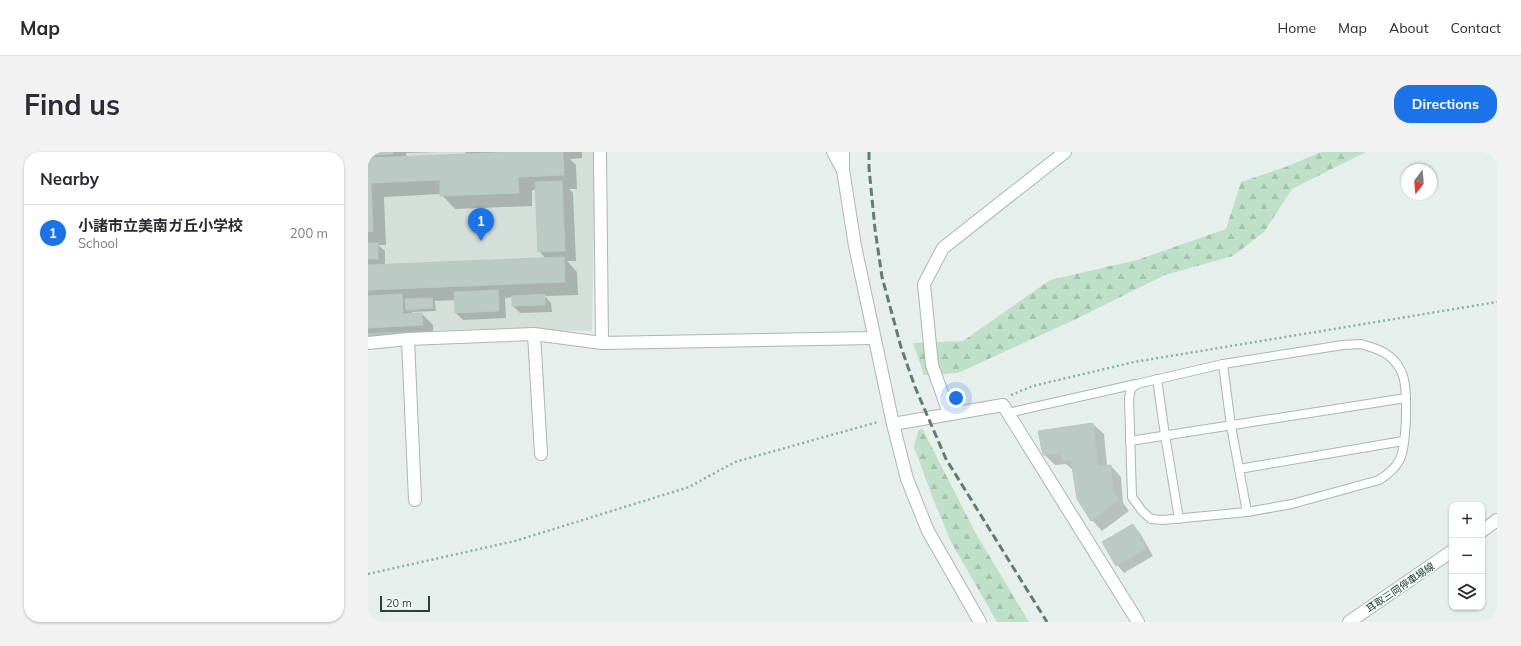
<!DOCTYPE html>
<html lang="en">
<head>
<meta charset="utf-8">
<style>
  :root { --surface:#fff; --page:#f2f2f3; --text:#2b2b33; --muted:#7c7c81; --line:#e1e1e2; --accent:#1a73e8 }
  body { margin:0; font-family:Mulish,"Noto Sans JP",sans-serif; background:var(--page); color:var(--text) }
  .controls { position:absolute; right:12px; bottom:12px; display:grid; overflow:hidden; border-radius:8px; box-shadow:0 1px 3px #0004 }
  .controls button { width:36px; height:36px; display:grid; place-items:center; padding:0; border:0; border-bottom:1px solid var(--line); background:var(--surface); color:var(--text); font:20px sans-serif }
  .compass { position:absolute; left:1033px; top:12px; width:36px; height:36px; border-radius:50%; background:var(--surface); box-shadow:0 1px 3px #0004; rotate:196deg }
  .scale { position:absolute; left:12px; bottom:10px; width:50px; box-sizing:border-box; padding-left:4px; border:2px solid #24423a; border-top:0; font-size:11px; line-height:14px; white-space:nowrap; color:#24423a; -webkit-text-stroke:3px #f7fbf9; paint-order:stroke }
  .you { position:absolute; left:588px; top:246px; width:14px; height:14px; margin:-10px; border:3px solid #fff; border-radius:50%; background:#1a73e8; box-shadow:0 0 0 6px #1a73e833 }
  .badge { display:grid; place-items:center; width:26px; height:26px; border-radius:50%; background:var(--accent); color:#fff; font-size:13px; font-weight:700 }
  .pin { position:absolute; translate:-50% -33px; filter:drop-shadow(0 1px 2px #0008) }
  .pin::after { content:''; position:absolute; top:21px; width:14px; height:12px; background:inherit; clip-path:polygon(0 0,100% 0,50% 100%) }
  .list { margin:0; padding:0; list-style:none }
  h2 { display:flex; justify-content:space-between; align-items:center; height:52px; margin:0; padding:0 16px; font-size:17px }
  h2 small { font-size:13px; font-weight:400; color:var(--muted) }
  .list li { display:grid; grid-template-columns:26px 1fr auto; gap:12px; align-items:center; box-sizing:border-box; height:56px; padding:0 16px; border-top:1px solid var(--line) }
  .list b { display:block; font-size:15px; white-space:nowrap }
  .list p { margin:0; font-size:13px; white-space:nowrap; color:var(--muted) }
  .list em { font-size:13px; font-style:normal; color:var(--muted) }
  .icon { flex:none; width:22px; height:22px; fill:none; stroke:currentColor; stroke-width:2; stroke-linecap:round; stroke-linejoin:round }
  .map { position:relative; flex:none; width:1129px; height:470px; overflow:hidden; border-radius:16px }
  header { display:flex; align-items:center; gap:24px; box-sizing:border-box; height:56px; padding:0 20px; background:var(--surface); border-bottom:1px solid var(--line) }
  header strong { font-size:19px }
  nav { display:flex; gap:22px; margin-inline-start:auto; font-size:14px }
  .intro { display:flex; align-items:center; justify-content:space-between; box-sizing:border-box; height:96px; padding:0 24px }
  h1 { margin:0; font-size:28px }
  .button { padding:10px 18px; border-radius:16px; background:var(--accent); color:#fff; font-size:14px; font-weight:700 }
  main { display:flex; gap:24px; padding:0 24px }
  aside { flex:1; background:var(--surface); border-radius:16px; box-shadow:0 1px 3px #0004 }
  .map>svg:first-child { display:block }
  .built { fill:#d4dfda }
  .forest { fill:url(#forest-firs) }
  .shadow { fill:#0003; fill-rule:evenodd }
  .building { fill:#bbcac4; stroke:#b8c9c2 }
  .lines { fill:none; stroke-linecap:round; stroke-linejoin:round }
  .service-casing { stroke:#a8b8b2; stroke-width:10 }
  .minor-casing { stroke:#a8b8b2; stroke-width:14 }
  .tertiary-casing { stroke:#a8b8b2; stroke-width:14 }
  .secondary-casing { stroke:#a4bbb3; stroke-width:14 }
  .path { stroke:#86b3a5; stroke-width:2.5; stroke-dasharray:2 3; stroke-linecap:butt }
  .service { stroke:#fff; stroke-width:8 }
  .minor { stroke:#fff; stroke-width:12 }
  .tertiary { stroke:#fff; stroke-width:12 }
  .secondary { stroke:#fff; stroke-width:12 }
  .rail { stroke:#5f7d75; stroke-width:3; stroke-dasharray:8 4; stroke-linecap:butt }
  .labels { text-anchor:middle; stroke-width:3; stroke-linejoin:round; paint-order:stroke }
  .street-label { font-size:10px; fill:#24423a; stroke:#f7fbf9 }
</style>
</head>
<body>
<header>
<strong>Map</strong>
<nav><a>Home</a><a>Map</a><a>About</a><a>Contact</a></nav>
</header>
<div class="intro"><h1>Find us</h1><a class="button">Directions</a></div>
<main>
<aside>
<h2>Nearby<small></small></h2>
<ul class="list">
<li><span class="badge">1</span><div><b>小諸市立美南ガ丘小学校</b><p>School</p></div><em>200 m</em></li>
</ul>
</aside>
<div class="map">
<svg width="1129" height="470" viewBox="0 0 1129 470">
  <defs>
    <pattern id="forest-firs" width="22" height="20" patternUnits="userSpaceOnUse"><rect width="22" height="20" fill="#bfe0c8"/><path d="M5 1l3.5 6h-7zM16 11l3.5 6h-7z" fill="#a4c1ad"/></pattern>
  </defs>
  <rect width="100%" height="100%" fill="#e6efeb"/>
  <polygon class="built" points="0,0 227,0 224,179 109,177 0,181"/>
  <g class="forest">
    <polygon points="953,0 998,0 924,37 896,80 865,104 797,123 708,167 590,221 556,223 545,191 595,189 682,128 769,108 858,77 873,30 920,14"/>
    <polygon points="554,276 607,380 661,470 629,470 583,390 566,349 546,295 550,279"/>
  </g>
  <g class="shadow">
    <path d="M0,0H71L38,1V6L100,3L97,0H135V2L149,1L148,0H214V6L202,7L208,13L209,37H201L205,41L208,109H199L209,120L210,143L177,144L183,151L184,160L152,161L145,154V145L137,146L138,166L95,168L88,161V148L66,149L67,150L68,159L44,160L45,163L54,162L65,173V184L2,186L0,184V7H2L0,5ZM164,38H168L171,99L178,107L17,114V99L10,93H18L16,45L73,42L87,57L164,54Z"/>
    <polygon points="725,272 736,282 739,314 743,314 753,325 755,351 761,359 734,379 724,368 706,319 698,312 687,313 676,302 672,280"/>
    <polygon points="765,373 772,381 785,404 756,421 749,413"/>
  </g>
  <g class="building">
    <polygon points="0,0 25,0 25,2 0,3"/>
    <polygon points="150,0 195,0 196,23 150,25 151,41 72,44 72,28 3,31 5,79 0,80 0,6"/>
    <polygon points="194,29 197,99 170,100 167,30"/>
    <rect x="0" y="91" width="10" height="16"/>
    <polygon points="196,105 197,130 0,138 0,113"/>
    <polygon points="130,138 131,159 87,161 86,140"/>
    <polygon points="34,142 35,162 54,161 55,173 0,176 0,144"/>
    <polygon points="177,142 177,153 144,154 144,144"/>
    <polygon points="64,146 65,156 38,158 37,147"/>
    <polygon points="725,271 730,314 743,313 745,339 751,348 723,369 709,347 703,308 694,309 693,301 675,303 670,279"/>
    <polygon points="765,372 779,396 748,414 734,390"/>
  </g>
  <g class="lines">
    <defs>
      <g id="service">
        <path d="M993,192C1002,195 1013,197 1021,204C1027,208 1033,217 1035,224C1040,240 1039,295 1031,309C1026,318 1019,323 1011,328L924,352L879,360L795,368L783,367L774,359L764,345L761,246L763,237L769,232L855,212L975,193Z"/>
        <polyline points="855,212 863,274 879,360"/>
        <polyline points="789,227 797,283 811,367"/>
        <polyline points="640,261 768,232"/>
        <polyline points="762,289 1038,246"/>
        <polyline points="871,317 1035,289"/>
      </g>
      <g id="minor">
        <polyline points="232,0 234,191"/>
        <polyline points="465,0 475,18"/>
        <polyline points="166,182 173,302"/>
        <polyline points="40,187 47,348"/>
        <polyline points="0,191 40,187 166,182 234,191 506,186"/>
        <polyline points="581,261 564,213 556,132 575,96 697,0"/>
        <polyline points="525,272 635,253 770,470"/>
      </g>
      <polyline id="tertiary" points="475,0 475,18 487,94 525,272 539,327 560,379 612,470"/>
      <g id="secondary">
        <polyline points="1114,379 1129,368"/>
        <polyline points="981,470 1084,399"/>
      </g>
    </defs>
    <use href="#service" class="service-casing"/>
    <use href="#minor" class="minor-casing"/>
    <use href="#tertiary" class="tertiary-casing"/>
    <use href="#secondary" class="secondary-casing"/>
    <g class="path">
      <polyline points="643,243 665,234 766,210 1129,150"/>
      <polyline points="0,422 147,389 321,335 367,310 510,270"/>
    </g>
    <use href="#service" class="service"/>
    <use href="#minor" class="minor"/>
    <use href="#tertiary" class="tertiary"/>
    <use href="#secondary" class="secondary"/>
    <polyline class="rail" points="501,0 501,16 507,77 514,125 533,195 547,235 578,307 679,470"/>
  </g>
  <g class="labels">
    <g class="street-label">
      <text transform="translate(1032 435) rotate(-34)" y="4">耳取三岡停車場線</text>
    </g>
  </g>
</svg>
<div class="controls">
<button>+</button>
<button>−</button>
<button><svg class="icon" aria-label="layers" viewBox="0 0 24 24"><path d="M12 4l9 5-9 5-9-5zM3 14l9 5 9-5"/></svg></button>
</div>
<svg class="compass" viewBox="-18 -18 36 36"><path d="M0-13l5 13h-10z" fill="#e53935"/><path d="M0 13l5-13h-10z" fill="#7c7c81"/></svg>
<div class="scale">20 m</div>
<div class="you"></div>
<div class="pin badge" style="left:113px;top:89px">1</div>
</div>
</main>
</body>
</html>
